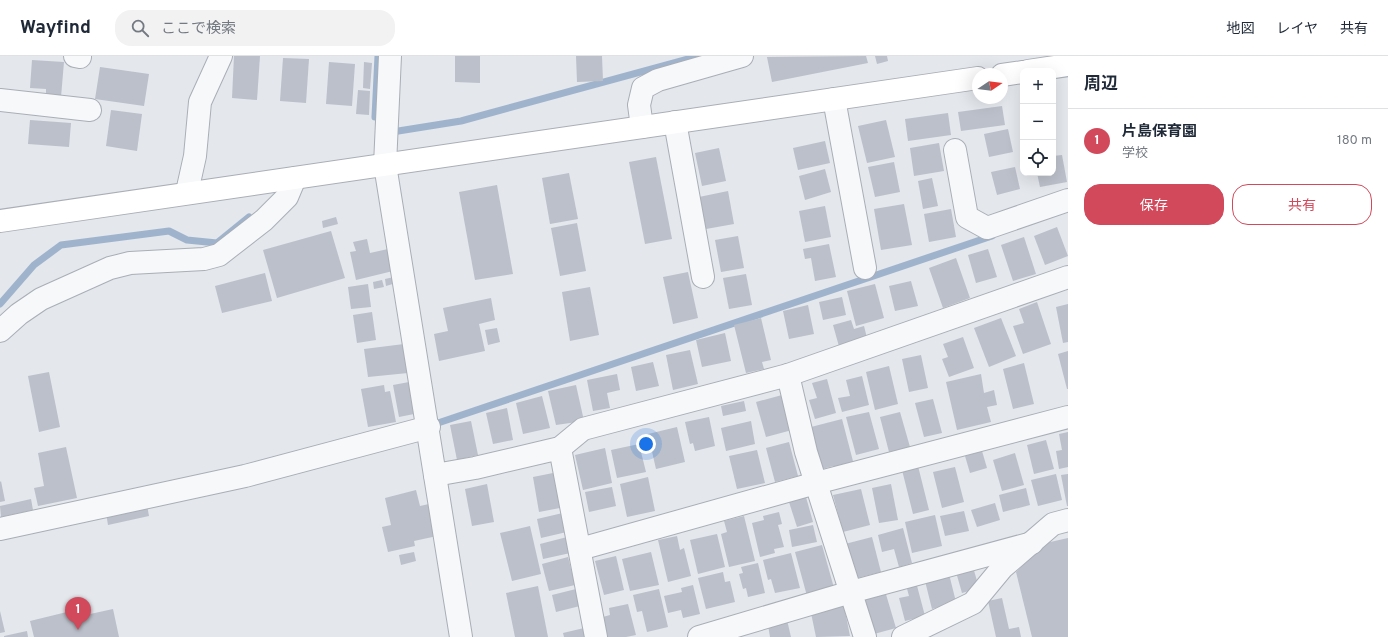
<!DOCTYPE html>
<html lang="ja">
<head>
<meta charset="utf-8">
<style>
  :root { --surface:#fff; --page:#f2f2f3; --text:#1f2937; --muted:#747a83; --line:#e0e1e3; --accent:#d1495b }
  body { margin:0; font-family:Overpass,"Noto Sans JP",sans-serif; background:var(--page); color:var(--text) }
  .controls { position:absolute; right:12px; top:12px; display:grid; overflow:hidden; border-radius:8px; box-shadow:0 4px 16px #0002 }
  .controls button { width:36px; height:36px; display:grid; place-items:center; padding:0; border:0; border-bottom:1px solid var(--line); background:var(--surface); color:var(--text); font:20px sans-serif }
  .compass { position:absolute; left:972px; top:12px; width:36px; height:36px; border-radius:50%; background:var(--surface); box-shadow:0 4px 16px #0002; rotate:77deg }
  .you { position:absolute; left:646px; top:388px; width:14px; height:14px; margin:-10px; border:3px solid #fff; border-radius:50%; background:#1a73e8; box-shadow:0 0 0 6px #1a73e833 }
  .badge { display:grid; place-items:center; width:26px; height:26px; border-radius:50%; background:var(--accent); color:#fff; font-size:13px; font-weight:700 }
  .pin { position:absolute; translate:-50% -33px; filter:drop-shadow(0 1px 2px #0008) }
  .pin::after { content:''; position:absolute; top:21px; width:14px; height:12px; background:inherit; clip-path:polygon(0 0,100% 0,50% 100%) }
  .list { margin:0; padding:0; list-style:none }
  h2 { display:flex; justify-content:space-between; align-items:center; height:52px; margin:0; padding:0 16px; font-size:17px }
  h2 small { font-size:13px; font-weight:400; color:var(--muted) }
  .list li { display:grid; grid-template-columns:26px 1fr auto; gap:12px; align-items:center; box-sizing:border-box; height:64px; padding:0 16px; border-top:1px solid var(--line) }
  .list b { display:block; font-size:15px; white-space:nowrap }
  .list p { margin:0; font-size:13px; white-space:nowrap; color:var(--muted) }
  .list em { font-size:13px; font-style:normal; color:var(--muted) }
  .actions { display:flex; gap:8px; padding:12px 16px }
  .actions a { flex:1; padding:9px 0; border:1px solid var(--accent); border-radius:16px; text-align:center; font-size:14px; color:var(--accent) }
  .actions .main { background:var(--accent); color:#fff }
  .icon { flex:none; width:22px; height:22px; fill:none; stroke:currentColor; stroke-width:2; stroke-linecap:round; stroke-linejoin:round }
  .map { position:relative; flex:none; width:1068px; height:581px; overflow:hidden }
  header { display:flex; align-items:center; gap:24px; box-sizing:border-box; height:56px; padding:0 20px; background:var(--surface); border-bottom:1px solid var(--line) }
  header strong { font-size:19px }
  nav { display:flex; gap:22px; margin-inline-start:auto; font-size:14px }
  .search { width:280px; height:36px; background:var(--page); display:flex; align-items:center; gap:10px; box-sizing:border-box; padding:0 14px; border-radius:16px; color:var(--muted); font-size:15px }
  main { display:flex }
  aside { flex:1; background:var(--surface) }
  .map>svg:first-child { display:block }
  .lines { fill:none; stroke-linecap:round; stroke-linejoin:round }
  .stream { stroke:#9fb4cc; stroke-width:7 }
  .building { fill:#bbc0ca }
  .street-casing { stroke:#a9aeb7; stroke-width:24 }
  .secondary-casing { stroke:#a9aeb7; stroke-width:24 }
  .street { stroke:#f7f8fa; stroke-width:22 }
  .secondary { stroke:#fff; stroke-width:22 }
</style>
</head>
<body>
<header>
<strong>Wayfind</strong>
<div class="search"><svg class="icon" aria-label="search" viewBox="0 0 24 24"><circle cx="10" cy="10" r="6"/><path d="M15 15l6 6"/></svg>ここで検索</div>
<nav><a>地図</a><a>レイヤ</a><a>共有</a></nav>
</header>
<main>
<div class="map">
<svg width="1068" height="581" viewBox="0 0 1068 581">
  <rect width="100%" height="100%" fill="#e4e7ec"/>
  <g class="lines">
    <g class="stream">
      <polyline points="375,61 378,0"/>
      <polyline points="392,76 461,65 699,0"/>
      <polyline points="0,248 34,209 61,189 169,175 187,184 217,187 249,161"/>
      <polyline points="438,367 992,180"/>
    </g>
  </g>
  <g class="building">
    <polygon points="234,0 260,0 257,44 232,42"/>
    <polygon points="455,0 480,0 480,27 455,26"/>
    <polygon points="576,0 602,0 603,25 577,26"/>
    <polygon points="866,0 868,7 772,26 767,1"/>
    <polygon points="875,0 887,0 888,5 877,8"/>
    <polygon points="283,2 309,3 306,47 280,45"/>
    <polygon points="32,4 64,6 61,41 46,40 46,33 30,32"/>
    <polygon points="329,6 355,8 352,50 326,48"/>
    <polygon points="364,6 372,7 370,33 363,32"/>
    <polygon points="100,11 149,18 144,50 95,43"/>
    <polygon points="358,34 370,35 369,59 356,58"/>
    <polygon points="1002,50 1005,69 961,75 958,56"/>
    <polygon points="111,54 142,58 137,95 106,90"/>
    <polygon points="948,57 951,79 908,85 905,63"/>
    <polygon points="30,64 71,67 69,91 28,88"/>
    <polygon points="886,64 895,101 867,107 858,70"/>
    <polygon points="1008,73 1013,96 989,101 984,78"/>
    <polygon points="825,85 830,107 798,114 793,92"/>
    <polygon points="939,87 944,115 914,120 910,92"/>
    <polygon points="719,92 726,125 702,130 695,97"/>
    <polygon points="1062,99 1067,126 1040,131 1037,117 1053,117 1053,100"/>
    <polygon points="656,101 672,183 645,188 629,106"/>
    <polygon points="894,106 900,136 875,141 868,111"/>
    <polygon points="1015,111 1020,133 997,139 991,116"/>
    <polygon points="825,113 831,136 805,144 799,120"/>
    <polygon points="569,117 578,163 550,168 542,122"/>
    <polygon points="932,122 938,150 923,153 918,125"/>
    <polygon points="497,129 513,218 475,224 459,136"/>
    <polygon points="728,135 734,168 706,173 699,141"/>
    <polygon points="904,148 912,189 881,194 874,153"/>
    <polygon points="825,150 831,181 805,186 799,155"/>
    <polygon points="951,153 956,181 929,186 924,158"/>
    <polygon points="336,161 338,168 323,172 322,165"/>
    <polygon points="577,167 586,215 560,220 551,172"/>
    <polygon points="1057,171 1068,200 1045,209 1034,180"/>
    <polygon points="331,175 345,222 277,242 263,194"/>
    <polygon points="738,180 744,212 721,216 715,184"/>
    <polygon points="1024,181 1036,218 1013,225 1001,189"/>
    <polygon points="367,183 370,197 388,193 393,215 356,224 350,196 356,195 353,186"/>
    <polygon points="829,188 836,221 815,225 811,202 805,203 803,193"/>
    <polygon points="988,193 997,221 976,227 968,199"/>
    <polygon points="956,202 970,242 943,252 929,212"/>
    <polygon points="688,216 698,262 673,268 663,221"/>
    <polygon points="265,217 272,245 222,257 215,230"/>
    <polygon points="746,218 752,249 729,253 723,222"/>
    <polygon points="394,221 396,227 386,230 385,223"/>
    <polygon points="382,224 384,231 374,233 373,226"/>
    <polygon points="911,225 918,250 895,255 889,230"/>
    <polygon points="368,228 371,251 351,253 348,231"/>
    <polygon points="875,228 884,262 856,270 847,235"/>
    <polygon points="590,231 599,279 570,285 562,236"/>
    <polygon points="842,241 846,259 823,264 819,246"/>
    <polygon points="491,242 495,264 479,268 485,295 439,305 434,278 448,275 443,252"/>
    <polygon points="1037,246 1051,288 1023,298 1013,270 1024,267 1019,253"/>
    <polygon points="1068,248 1068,286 1063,287 1056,251"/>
    <polygon points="808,249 814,278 789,283 783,255"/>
    <polygon points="372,256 376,284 357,287 353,259"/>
    <polygon points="761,262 771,304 762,306 764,313 746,317 734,269"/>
    <polygon points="1001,262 1016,300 989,311 974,272"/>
    <polygon points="851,264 854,273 864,270 868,286 840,294 833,269"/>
    <polygon points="497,272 500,286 488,289 485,274"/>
    <polygon points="725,277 731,305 702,311 696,284"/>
    <polygon points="963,281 974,312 949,321 942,303 948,301 943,288"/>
    <polygon points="404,288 408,317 368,321 364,293"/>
    <polygon points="690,294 698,328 673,334 666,299"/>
    <polygon points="1068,295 1068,333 1067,333 1058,298"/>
    <polygon points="921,299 928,332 909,336 902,303"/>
    <polygon points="653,306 659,330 636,335 631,311"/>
    <polygon points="1024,307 1034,348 1013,353 1003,313"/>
    <polygon points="889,310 898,348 875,354 866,316"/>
    <polygon points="49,316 60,371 39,376 28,320"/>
    <polygon points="617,318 620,334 607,337 610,352 593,355 587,324"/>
    <polygon points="981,318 984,337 994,334 997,349 987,351 991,366 957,374 946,326"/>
    <polygon points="862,320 869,349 842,356 838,342 850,340 846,324"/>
    <polygon points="827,323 836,357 815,363 809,344 817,342 812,327"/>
    <polygon points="409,326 414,358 399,361 393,329"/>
    <polygon points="384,329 385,336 390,335 396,366 368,371 361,333"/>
    <polygon points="576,329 584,365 556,369 548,335"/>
    <polygon points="782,339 792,374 766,381 756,346"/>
    <polygon points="542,340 550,372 523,378 516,347"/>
    <polygon points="933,343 942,377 924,381 915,347"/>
    <polygon points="744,345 746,355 723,360 721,350"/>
    <polygon points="507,352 513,384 493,388 486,357"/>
    <polygon points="869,356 879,393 856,399 846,361"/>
    <polygon points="900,356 910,391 889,396 880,361"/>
    <polygon points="709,361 715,390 695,395 693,387 690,388 685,366"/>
    <polygon points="842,363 854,409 834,414 833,410 822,413 811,371"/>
    <polygon points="471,365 478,399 457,404 450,369"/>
    <polygon points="751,365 755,388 726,395 721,372"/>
    <polygon points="677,371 685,406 656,413 648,378"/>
    <polygon points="1068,376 1068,411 1059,413 1056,395 1062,394 1059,378"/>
    <polygon points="1046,384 1054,413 1034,418 1027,389"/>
    <polygon points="789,386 798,420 775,426 766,392"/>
    <polygon points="639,388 646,416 617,422 611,394"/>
    <polygon points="66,391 77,442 38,450 34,432 44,430 38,397"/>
    <polygon points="605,392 612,427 583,434 575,399"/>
    <polygon points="757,394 765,427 737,433 729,400"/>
    <polygon points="982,395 987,412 970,417 965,400"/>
    <polygon points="1015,397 1024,429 1002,435 993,404"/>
    <polygon points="918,410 929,454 913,458 902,414"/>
    <polygon points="955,411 964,446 942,452 933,416"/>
    <polygon points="558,416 565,451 539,456 533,421"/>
    <polygon points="1056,418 1062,444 1038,450 1031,424"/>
    <polygon points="1068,418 1068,450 1067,450 1061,419"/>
    <polygon points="648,421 655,455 627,461 620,428"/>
    <polygon points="1,425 5,445 0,446 0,426"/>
    <polygon points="487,428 494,466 472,470 465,433"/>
    <polygon points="891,428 898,464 879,467 872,432"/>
    <polygon points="612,431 616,450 589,456 585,436"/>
    <polygon points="1026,432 1030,449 1003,456 999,439"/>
    <polygon points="861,433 870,469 843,476 833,439"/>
    <polygon points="416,434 420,450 429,448 437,480 414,485 415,490 388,496 382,471 391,469 385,442"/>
    <polygon points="806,441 813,466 797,471 789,446"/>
    <polygon points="31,443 33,454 1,461 0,450"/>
    <polygon points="995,447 1000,464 977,471 971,454"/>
    <polygon points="147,449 149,460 108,469 106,457"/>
    <polygon points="964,455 969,475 945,480 940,460"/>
    <polygon points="567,456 571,475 541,482 537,463"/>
    <polygon points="779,456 782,468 778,469 784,491 774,493 775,497 760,501 752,467 764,464 763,460"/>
    <polygon points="935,459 942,490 912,497 905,466"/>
    <polygon points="744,460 755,505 729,511 721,478 727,476 724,465"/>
    <polygon points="813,469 817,486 792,491 789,474"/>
    <polygon points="530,470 541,518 512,525 500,477"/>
    <polygon points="903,472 912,507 899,511 894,493 882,496 878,479"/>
    <polygon points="717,478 725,511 698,518 690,484"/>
    <polygon points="571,480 575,496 543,503 540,488"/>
    <polygon points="677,480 680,494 684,492 691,520 668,526 658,484"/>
    <polygon points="872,481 881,516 853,523 845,488"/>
    <polygon points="1068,482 1068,581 1032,581 1016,516 1046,487"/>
    <polygon points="822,489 834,532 807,540 795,496"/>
    <polygon points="414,496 416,505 401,509 399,499"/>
    <polygon points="651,496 659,529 630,535 622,503"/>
    <polygon points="791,497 800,532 775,537 771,523 768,524 763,504"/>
    <polygon points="616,500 624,534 604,539 595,505"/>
    <polygon points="568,501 575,529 549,535 542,508"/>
    <polygon points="758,507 765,537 748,541 746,532 743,533 739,518 743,517 741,511"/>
    <polygon points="973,511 979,532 962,537 956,516"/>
    <polygon points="723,516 725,526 730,525 735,546 706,553 698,522"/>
    <polygon points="949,518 956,546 932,553 925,525"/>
    <polygon points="916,526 925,560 905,565 899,542 909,540 906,529"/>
    <polygon points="693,529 700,558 683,562 681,554 668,557 664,540 682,536 681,532"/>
    <polygon points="538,530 548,581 515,581 506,537"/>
    <polygon points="576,533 580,550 556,556 552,539"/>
    <polygon points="659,533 668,571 647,576 642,555 637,556 633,539"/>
    <polygon points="885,535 896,572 874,578 863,541"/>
    <polygon points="1002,542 1009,573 1019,571 1021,581 996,581 988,545"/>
    <polygon points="628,548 636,579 626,581 607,581 606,576 603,577 599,562 610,559 609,552"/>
    <polygon points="844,550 850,580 816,581 811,557"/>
    <polygon points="113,553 119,581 34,581 30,565 71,555 72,562"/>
    <polygon points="0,555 5,576 0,577"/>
    <polygon points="787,564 791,581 770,581 768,569"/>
    <polygon points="584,572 586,581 564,581 563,577"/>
    <polygon points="27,575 28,581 4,581 4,580"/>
  </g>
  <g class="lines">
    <defs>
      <g id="street">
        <polyline points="75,0 80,1"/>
        <polyline points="390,0 385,109 461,581"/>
        <polyline points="834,43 865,212"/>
        <polyline points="0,44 90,54"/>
        <polyline points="675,66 703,221"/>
        <polyline points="642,71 639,49 643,32 658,24 742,0"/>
        <polyline points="955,94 967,161 987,172 1068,144"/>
        <polyline points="187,136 195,100 200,46 221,0"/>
        <polyline points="0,275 19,258 41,243 110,212 130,207 204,203 219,199 264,164 287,141 295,122"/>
        <polyline points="788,319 806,396 865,581"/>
        <polyline points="560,392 596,581"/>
        <polyline points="435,419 475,412 560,392 583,373 788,319 1068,221"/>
        <polyline points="0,473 245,420 429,371"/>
        <polyline points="580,493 816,427 1068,361"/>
        <polyline points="699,581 851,536 1032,487"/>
        <polyline points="903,581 973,547 1002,512 1053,468 1068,464"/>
      </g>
      <g id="secondary">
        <polyline points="1028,15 1068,9"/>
        <polyline points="1002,19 1023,16"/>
        <polyline points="0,165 978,22"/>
      </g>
    </defs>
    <use href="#street" class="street-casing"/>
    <use href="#secondary" class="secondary-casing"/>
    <use href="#street" class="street"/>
    <use href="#secondary" class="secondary"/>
  </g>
</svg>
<div class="controls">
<button>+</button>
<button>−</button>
<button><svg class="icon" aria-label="locate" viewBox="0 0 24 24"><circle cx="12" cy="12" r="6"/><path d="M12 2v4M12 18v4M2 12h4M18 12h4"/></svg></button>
</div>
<svg class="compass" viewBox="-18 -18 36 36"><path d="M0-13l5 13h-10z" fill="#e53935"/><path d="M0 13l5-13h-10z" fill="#747a83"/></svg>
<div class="you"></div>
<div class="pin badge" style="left:78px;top:574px">1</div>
</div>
<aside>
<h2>周辺<small></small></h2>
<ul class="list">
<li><span class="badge">1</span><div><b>片島保育園</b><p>学校</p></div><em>180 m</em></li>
</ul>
<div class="actions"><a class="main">保存</a><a>共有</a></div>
</aside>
</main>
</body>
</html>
